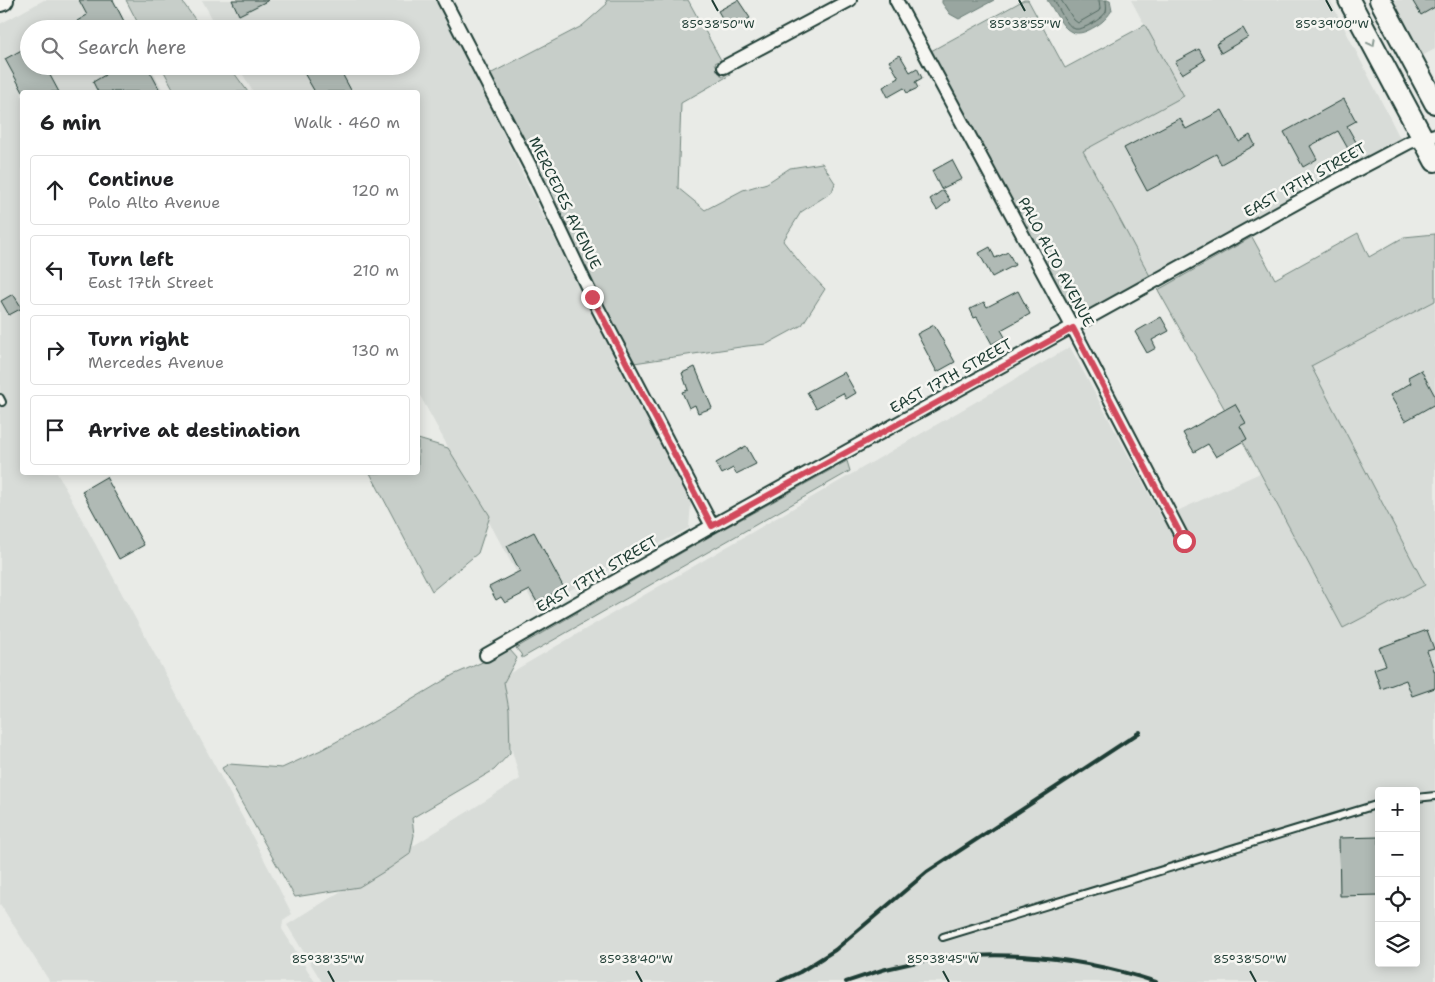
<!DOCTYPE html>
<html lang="en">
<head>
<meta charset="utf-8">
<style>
  :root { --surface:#fff; --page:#f2f2f2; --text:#202124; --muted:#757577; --line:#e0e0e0 }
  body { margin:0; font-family:"Shantell Sans",sans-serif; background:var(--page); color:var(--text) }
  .controls { position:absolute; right:15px; bottom:15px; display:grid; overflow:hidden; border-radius:5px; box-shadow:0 2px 12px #0003 }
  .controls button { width:45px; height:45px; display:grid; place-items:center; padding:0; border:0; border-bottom:1px solid var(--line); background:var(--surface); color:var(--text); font:25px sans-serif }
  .stop { position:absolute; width:15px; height:15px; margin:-11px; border:4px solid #d1495b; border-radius:50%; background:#fff }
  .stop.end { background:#d1495b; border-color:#fff; box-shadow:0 1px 5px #0008 }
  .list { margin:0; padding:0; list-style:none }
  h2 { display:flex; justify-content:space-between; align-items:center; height:65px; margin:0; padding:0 20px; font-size:21px }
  h2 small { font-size:16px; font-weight:400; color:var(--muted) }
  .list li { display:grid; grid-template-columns:32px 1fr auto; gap:15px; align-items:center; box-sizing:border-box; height:70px; margin:0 10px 10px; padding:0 10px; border:1px solid var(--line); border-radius:5px }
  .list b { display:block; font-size:19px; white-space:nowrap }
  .list p { margin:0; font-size:16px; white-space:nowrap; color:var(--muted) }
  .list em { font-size:16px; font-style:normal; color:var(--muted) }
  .icon { flex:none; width:28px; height:28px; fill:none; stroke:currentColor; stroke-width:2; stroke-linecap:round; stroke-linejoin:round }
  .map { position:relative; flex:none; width:1435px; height:982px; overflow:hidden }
  .search { position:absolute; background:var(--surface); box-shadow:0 2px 12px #0003; left:20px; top:20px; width:400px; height:55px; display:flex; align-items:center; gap:12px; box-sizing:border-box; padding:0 18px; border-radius:28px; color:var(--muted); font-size:19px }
  .panel { position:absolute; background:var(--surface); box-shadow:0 2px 12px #0003; left:20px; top:90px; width:400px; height:385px; border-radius:5px }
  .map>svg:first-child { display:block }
  .built { fill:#d8dcd8; fill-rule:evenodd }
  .green { fill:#c7cec9; stroke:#73867e }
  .water { fill:#99a6a0; stroke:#687c75 }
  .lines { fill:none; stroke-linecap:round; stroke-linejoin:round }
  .shore { stroke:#50675f; stroke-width:1 }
  .building { fill:#b0bab5; stroke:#1f3d34 }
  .service-casing { stroke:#1f3d34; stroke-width:10 }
  .minor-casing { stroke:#1f3d34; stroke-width:16 }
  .primary-casing { stroke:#1f3d34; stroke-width:24 }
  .service { stroke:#f6f6f2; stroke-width:6 }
  .minor { stroke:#f6f6f2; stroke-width:12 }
  .primary { stroke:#f6f6f2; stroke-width:20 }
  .rail { stroke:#1f3d34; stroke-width:4 }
  .oneway { stroke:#8a9a93 }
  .route { stroke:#d1495b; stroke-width:6 }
  .ticks { fill:none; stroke:#1f3d34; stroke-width:2 }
  .labels { text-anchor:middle; stroke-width:5; stroke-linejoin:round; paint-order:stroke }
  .street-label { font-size:15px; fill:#1f3d34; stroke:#f6f6f2 }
  .ticks-label { font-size:12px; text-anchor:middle; fill:#1f3d34; stroke:#f6f6f2; stroke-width:5; stroke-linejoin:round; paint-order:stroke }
</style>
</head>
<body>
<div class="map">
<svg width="1435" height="982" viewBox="0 0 1435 982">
  <rect width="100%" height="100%" fill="#e9ebe7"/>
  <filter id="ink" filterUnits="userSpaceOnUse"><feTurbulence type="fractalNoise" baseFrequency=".02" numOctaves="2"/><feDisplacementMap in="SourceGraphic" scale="10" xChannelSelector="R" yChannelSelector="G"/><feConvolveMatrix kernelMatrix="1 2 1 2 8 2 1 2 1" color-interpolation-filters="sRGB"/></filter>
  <g filter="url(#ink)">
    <g class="built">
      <polygon points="44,0 114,0 129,29 29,29 29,66 150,66 164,92 22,92 22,472 57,473 244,820 292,914 283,920 282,929 315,982 50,982 0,904 0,24"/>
      <polygon points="202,0 436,0 478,81 540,210 691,502 689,528 536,608 418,392 418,92 253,92 238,66 411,66 411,29 218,29"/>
      <polygon points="1131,0 1330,0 1400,138 1150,276 1083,151 1183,96"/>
      <polygon points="1393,0 1435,0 1435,49 1422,56"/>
      <path d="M1435,301V982H322L287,925L520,779L493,683L1070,347L1162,518L1260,473L1343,627L1424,585L1310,366ZM1379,791H1416V963H1379Z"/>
    </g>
    <g class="green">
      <polygon points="126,0 181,0 202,29 141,29"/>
      <polygon points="606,0 688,0 721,60 715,63 722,77 729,73 730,75 681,103 678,188 705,210 743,190 767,183 790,168 822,163 835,183 832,192 801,212 783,241 801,264 825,289 802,325 767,344 747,346 634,363 598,294 538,167 490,74 582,26 607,4"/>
      <polygon points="1024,0 1028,0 1065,68 1145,25 1184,96 1083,151 1150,276 1075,318 931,51"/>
      <polygon points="161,66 229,66 248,92 175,92"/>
      <polygon points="1358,233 1369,257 1404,237 1435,234 1435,301 1311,366 1425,585 1343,628 1257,467 1158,290 1252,237 1275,279"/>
      <polygon points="418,439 448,448 490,516 478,553 432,591 370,473 418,472"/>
      <polygon points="847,461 850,471 522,658 521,654 516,648 716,533"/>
      <polygon points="510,650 517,658 504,682 509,710 510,753 494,770 412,818 414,835 410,854 390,868 359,887 295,897 222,768 229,764 282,768 321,750 386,715 453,675"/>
    </g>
    <g class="water">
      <polygon points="942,0 994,0 959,19 950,14 942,3"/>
      <path d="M1047,0H1110L1112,10C1106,20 1099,25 1089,30C1065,42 1059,16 1047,0Z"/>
    </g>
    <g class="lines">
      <g class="shore">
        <path d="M1054,0C1059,8 1066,26 1075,29C1082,31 1103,18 1106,12C1107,8 1106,4 1106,0"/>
        <polyline points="1061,0 1074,20 1078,23 1099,11 1100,8 1099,0"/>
      </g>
    </g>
    <g class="building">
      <polygon points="79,0 113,0 128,29 81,29 77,21 87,15"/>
      <polygon points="232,0 269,0 239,15"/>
      <polygon points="738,0 750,18 729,30 718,11"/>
      <polygon points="1412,0 1435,0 1435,7 1421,15"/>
      <polygon points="1243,28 1248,37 1221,53 1216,44"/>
      <polygon points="29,46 29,66 45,66 59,92 23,92 5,59"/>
      <polygon points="1199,49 1205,60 1182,74 1175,62"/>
      <polygon points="900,55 910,72 917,68 922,78 915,82 918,88 907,93 904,88 888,97 883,87 899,78 889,61"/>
      <polygon points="101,66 147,66 161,92 98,92 93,82 105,75"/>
      <polygon points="300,66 338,66 352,92 315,92"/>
      <polygon points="1344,99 1356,121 1347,126 1360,149 1351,154 1338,131 1310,146 1317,159 1303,167 1284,132"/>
      <polygon points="1222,110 1239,142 1250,135 1255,145 1221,164 1216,154 1147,191 1124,148 1180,118 1186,129"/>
      <polygon points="952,160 962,179 941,189 932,171"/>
      <polygon points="943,190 950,200 937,210 930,199"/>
      <polygon points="990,247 995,258 1008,252 1015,265 992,277 979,253"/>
      <polygon points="1018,291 1030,314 1001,330 1005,337 992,344 977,317 974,318 970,309 984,302 987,307"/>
      <polygon points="13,294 22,308 9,315 1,301"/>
      <polygon points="1161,317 1169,331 1152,340 1156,348 1147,353 1135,332"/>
      <polygon points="934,325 955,362 937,372 917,334"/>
      <polygon points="695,367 712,408 698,413 695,405 689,408 682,392 688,390 682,373"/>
      <polygon points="1421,370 1435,396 1435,404 1405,421 1390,395 1411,383 1408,377"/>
      <polygon points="844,372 856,393 846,399 843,393 816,408 807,392"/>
      <polygon points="1235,404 1246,423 1240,426 1247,439 1216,457 1208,444 1194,452 1183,433"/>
      <polygon points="746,446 756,464 736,474 733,468 722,474 716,463"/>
      <polygon points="106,477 144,545 119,559 82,491"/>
      <polygon points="534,532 564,588 537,602 530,590 505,603 501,597 496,600 489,587 520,571 507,546"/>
      <polygon points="1427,630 1434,649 1427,651 1435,673 1435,688 1412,696 1406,680 1381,689 1374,669 1386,665 1379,648"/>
      <polygon points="1379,837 1379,895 1340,896 1339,838"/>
    </g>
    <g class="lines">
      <defs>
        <g id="service">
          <polyline points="0,398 2,402"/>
          <polyline points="1416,798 1435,796"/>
          <polyline points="943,937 1379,804"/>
        </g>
        <g id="minor">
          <polyline points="444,0 532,170 592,297 712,526"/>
          <polyline points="896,0 1073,328 1184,541"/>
          <polyline points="724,67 850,0"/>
          <polyline points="486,655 712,526 1334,182 1410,142 1435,135"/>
        </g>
        <g id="primary">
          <polyline points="1349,0 1435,161"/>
          <polyline points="1380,0 1435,103"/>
          <polyline points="0,1 3,0"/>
        </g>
      </defs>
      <use href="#service" class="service-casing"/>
      <use href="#minor" class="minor-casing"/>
      <use href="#primary" class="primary-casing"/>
      <use href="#service" class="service"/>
      <use href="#minor" class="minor"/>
      <use href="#primary" class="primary"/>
      <g class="rail">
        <polyline points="778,982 800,972 835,950 927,872 1140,732"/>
        <path d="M846,982C859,978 872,973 886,969C975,946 1069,953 1156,982"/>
      </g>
    </g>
    <defs><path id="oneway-chevron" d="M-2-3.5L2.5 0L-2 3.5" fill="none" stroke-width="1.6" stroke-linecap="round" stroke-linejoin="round" transform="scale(1.25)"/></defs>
    <use class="oneway" href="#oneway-chevron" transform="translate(1372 43) rotate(62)"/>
  </g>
  <g class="lines" filter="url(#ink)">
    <polyline class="route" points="592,297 712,526 1073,328 1184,541"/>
  </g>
  <path class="ticks" d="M712,0L718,11M1019,0L1025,11M1326,0L1332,11M328,971L334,982M636,971L642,982M943,971L949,982M1250,971L1256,982"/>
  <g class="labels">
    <g class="street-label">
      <text transform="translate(1305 180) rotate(-29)" y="5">EAST 17TH STREET</text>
      <text transform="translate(565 203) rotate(64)" y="5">MERCEDES AVENUE</text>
      <text transform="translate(1056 262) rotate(62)" y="5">PALO ALTO AVENUE</text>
      <text transform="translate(951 376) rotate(-29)" y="5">EAST 17TH STREET</text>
      <text transform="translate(597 574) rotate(-30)" y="5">EAST 17TH STREET</text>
    </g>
  </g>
  <g class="ticks-label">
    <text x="718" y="28">85°38'50"W</text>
    <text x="1025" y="28">85°38'55"W</text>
    <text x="1332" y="28">85°39'00"W</text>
    <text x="328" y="963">85°38'35"W</text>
    <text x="636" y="963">85°38'40"W</text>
    <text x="943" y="963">85°38'45"W</text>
    <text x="1250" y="963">85°38'50"W</text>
  </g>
</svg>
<div class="controls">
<button>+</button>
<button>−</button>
<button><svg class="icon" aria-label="locate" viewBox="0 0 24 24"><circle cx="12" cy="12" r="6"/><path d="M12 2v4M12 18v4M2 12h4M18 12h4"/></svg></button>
<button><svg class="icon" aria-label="layers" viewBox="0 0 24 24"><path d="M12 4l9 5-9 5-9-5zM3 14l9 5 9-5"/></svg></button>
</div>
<div class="stop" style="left:1184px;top:541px"></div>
<div class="stop end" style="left:592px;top:297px"></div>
<div class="search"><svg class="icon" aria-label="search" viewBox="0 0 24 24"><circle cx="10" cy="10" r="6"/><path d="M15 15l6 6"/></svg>Search here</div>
<section class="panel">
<h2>6 min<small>Walk · 460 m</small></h2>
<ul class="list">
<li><svg class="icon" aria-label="ahead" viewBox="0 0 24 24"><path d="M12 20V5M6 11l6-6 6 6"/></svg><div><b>Continue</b><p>Palo Alto Avenue</p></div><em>120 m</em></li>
<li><svg class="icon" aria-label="left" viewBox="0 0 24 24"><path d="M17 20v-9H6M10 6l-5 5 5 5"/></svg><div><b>Turn left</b><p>East 17th Street</p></div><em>210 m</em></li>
<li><svg class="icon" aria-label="right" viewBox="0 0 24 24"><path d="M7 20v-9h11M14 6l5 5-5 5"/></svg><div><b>Turn right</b><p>Mercedes Avenue</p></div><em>130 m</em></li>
<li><svg class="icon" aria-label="arrive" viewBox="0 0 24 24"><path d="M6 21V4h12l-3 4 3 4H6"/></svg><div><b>Arrive at destination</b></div></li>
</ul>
</section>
</div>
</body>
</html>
